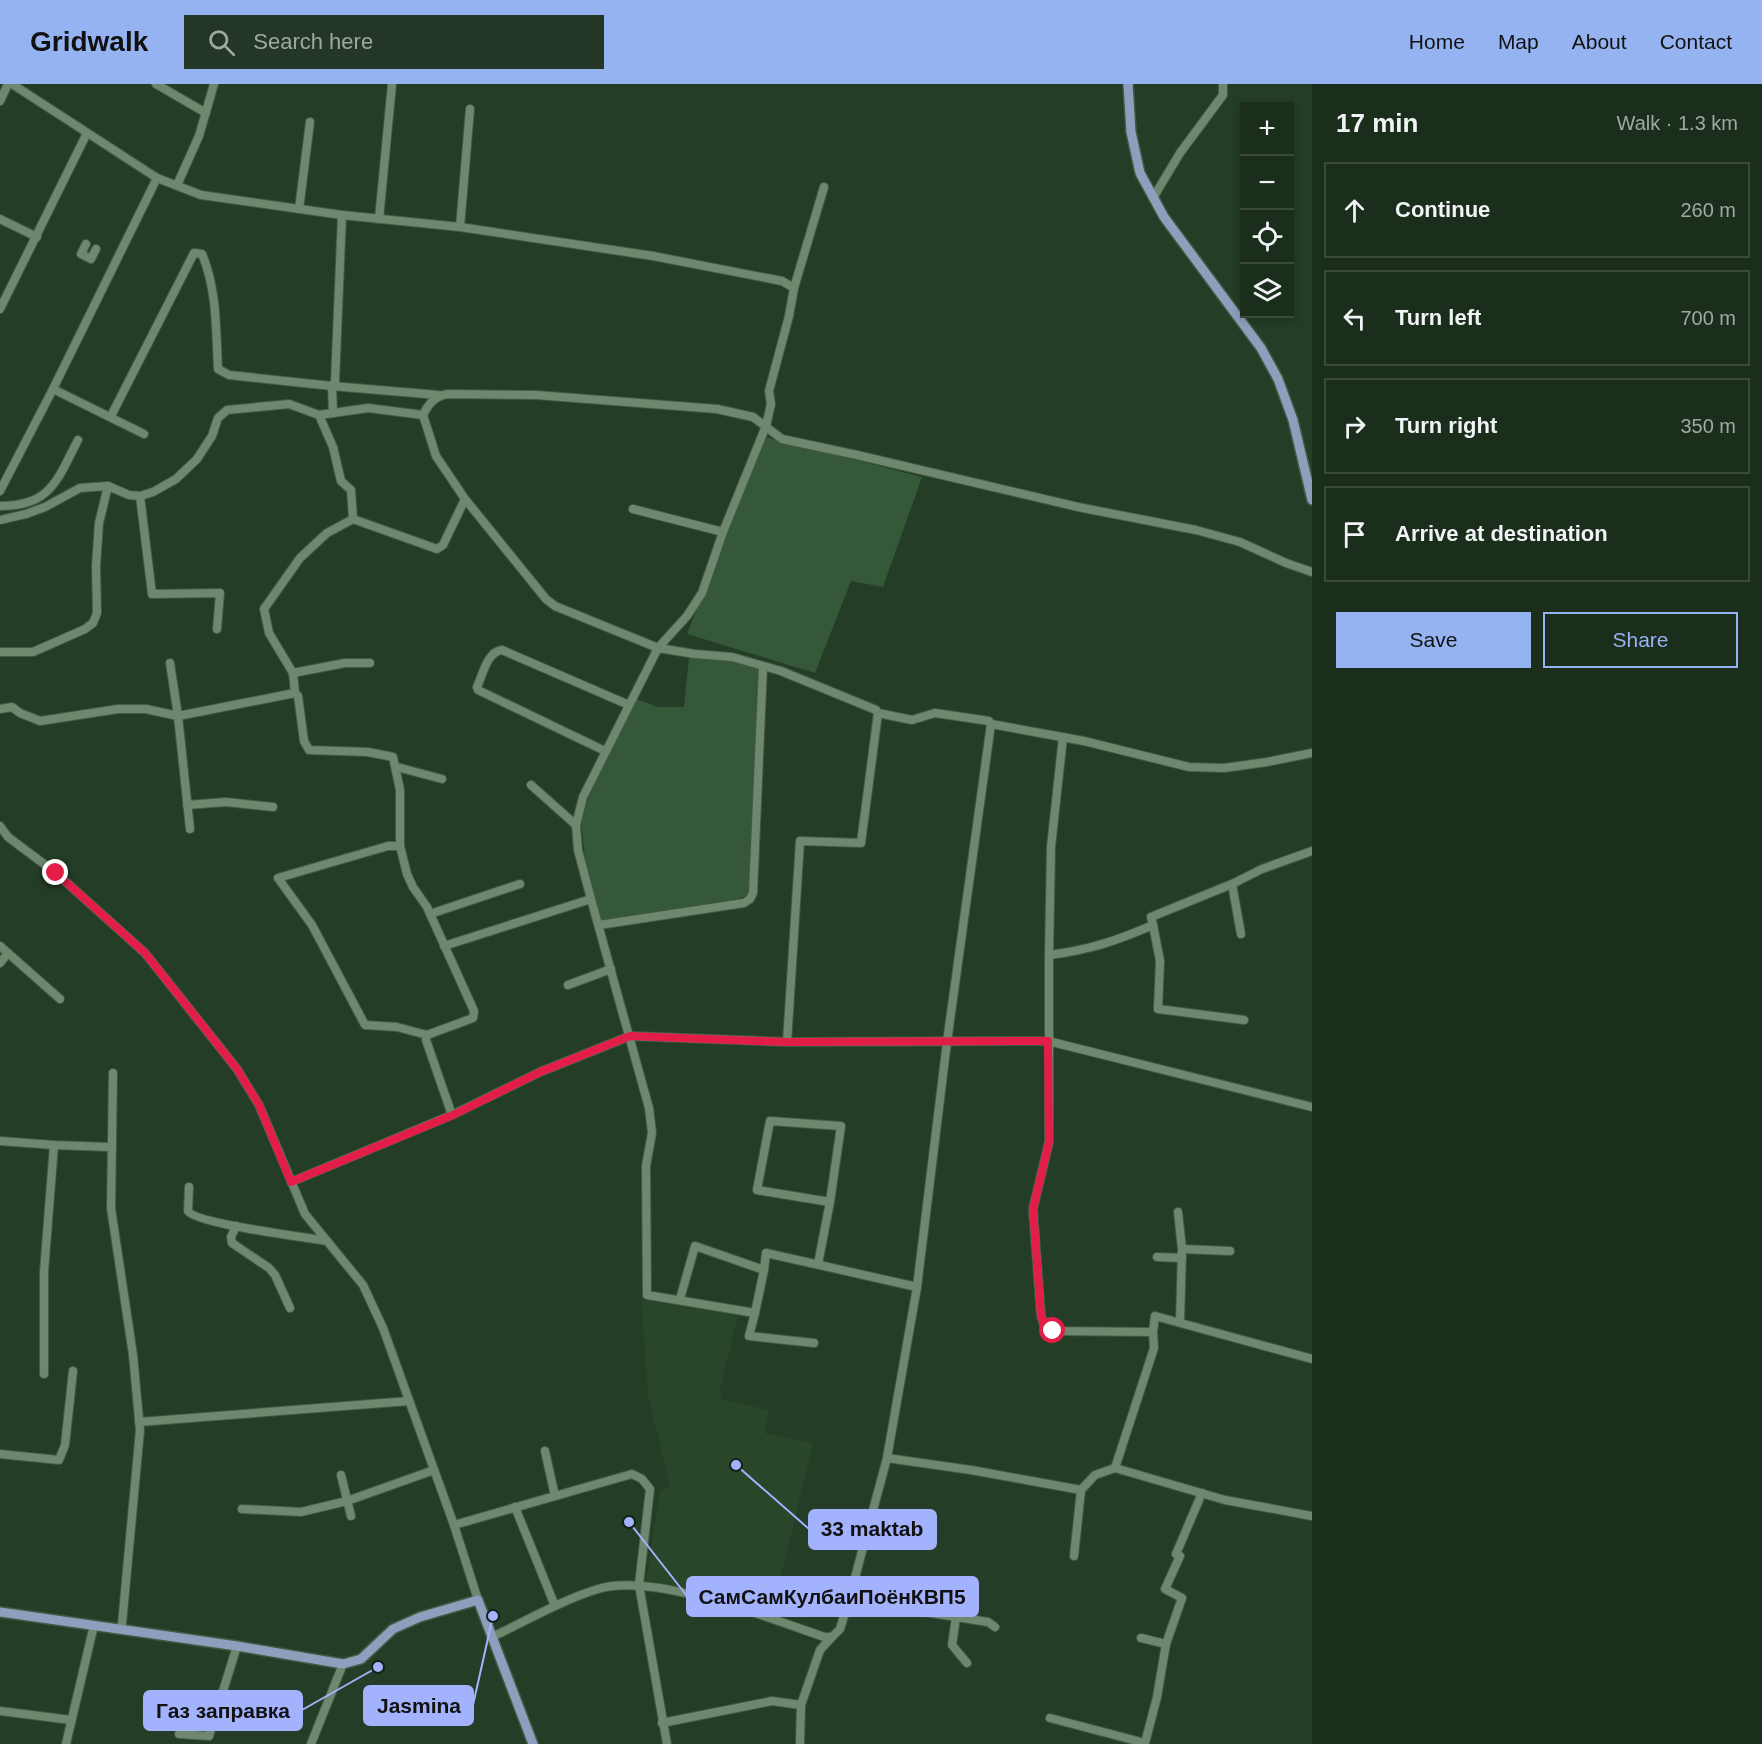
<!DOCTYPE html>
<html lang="en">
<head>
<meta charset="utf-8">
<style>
  :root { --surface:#1b2e1c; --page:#243625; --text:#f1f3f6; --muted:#a0a8a3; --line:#394a3b; --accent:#95b2f1 }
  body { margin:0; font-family:Arial,sans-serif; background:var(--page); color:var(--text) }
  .controls { position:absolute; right:18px; top:18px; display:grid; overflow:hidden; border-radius:0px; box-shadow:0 3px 9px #0003 }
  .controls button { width:54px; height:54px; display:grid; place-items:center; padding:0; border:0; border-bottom:2px solid var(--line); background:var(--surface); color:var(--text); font:30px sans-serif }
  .stop { position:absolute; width:18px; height:18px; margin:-14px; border:4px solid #e11d48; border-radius:50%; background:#fff }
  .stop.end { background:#e11d48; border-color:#fff; box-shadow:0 2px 6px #0008 }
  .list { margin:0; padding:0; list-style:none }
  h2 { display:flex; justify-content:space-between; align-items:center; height:78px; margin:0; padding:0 24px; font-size:26px }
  h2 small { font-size:20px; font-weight:400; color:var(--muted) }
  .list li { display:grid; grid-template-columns:39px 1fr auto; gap:18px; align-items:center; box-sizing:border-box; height:96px; margin:0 12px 12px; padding:0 12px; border:2px solid var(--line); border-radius:0px }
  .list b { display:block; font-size:22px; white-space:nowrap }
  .list em { font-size:20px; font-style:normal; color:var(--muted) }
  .actions { display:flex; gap:12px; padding:18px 24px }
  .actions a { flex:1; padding:14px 0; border:2px solid var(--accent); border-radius:0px; text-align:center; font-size:21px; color:var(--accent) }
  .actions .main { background:var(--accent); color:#111 }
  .icon { flex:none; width:33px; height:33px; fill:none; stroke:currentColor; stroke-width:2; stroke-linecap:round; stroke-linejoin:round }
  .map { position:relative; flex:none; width:1312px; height:1660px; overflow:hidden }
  header { display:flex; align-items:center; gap:36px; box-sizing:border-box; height:84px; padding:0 30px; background:var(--accent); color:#111 }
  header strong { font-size:28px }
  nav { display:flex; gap:33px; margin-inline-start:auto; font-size:21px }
  .search { width:420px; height:54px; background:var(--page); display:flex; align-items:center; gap:15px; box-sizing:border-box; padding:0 21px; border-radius:0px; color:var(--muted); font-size:22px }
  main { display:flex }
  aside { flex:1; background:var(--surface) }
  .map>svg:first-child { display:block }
  .built { fill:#27462a }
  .green { fill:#355839 }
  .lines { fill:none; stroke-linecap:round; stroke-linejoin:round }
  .minor-casing { stroke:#445946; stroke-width:10 }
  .major-casing { stroke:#445946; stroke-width:12 }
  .minor { stroke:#6d886f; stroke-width:8 }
  .major { stroke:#8c9fbc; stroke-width:9 }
  .route { stroke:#e11d48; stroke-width:8 }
  .leader { fill:none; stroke:#a2b2fd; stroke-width:2 }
  .callout-dot { fill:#a2b2fd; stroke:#152016; stroke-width:2 }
  .callout { fill:#a2b2fd; stroke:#a2b2fd; stroke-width:2 }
  .callout-label { font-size:21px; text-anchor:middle; font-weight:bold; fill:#111 }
</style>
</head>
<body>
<header>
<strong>Gridwalk</strong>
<div class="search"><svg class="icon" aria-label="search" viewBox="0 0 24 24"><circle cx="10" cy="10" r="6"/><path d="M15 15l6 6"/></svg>Search here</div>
<nav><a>Home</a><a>Map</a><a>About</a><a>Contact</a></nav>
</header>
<main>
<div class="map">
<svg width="1312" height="1660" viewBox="0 0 1312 1660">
  <rect width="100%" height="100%" fill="#243d26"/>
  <polygon class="built" points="641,1216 738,1231 720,1306 721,1315 769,1326 765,1349 813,1359 774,1522 646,1496 660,1407 670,1402 648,1312"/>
  <g class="green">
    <polygon points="766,353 922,393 883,503 851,497 815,589 687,550"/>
    <polygon points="689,573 723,576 760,584 751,800 749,811 737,815 601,837 586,784 581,736 595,696 636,615 658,623 684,623"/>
  </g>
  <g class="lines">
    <defs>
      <g id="minor">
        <polyline points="12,0 157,94 201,111 342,131 460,143 653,172 782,197 794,204"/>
        <polyline points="156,0 206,29"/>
        <polyline points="0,17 8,0"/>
        <polyline points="177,101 199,52 214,0"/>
        <polyline points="1153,114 1180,69 1223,11 1223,0"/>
        <polyline points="299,125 310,38"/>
        <polyline points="0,135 37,153"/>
        <polyline points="379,135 392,0"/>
        <polyline points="460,143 470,25"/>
        <polyline points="86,160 81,170 91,175 96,165"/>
        <polyline points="0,225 87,49"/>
        <polyline points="53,305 144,350"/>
        <polyline points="333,329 332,302 438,311"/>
        <polyline points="319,331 333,363 341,397 351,406 353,435"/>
        <path d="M423,331C429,319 435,312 448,310L536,311L717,325L753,333L782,355L857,371L1078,423L1196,446L1240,458L1286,479L1312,488"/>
        <path d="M111,332L194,169L202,170C217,205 216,247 218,285L229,291L332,302L335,298L342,131"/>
        <polyline points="0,407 53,305 157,94"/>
        <polyline points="140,412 152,510 220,509 217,545"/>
        <path d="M0,422C51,422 57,396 78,356"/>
        <polyline points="633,425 723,448"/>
        <polyline points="0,436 26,430 45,423 80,404 108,402 129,411 140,412 153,408 176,395 197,375 212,352 218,334 227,326 289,320 319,331 368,324 423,331 436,372 465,415 546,515 555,522 658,564 695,570 732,573 781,587 876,626 878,629 912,636 935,629 989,637 991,640 1084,657 1189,683 1224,684 1267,678 1312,669"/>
        <polyline points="0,568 33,568 85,545 93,539 97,529 96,482 99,439 108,402"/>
        <polyline points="170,579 178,632 190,745"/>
        <polyline points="293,589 269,549 264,525 300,474 327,449 353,435 437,465 443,461 465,415"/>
        <polyline points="295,609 293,589 345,579 370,579"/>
        <polyline points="0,625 12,623 20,629 40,637 118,625 146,625 178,632 295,609 298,612 304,657 309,666 368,668 393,673 400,706 400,762 407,790 413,803 427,823 474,927 473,934 427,951 426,956 452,1031"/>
        <polyline points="1063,653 1051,763 1049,871 1049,1058 1033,1125 1041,1232 1045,1243 1053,1247 1153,1248 1154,1264 1115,1384"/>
        <path d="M605,667L478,606L477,603C483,590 487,568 502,566L629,621"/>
        <polyline points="397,683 442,695"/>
        <polyline points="531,701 576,741"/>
        <polyline points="187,721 226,718 273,723"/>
        <polyline points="0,742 8,753 56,789 145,869 237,985 259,1021 305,1130 363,1201 383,1244 454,1441 478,1516"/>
        <polyline points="400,762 388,762 278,794 312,841 365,941 397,943 427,951"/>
        <polyline points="1232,800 1262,785 1312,767"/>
        <polyline points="430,830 520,800"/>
        <polyline points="599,841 744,819 750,815 753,809 763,582"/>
        <polyline points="1153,841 1160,877 1158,925 1244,936"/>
        <polyline points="0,862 60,915"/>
        <polyline points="444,862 591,815"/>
        <path d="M1049,871C1089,866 1116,857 1153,841L1151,833L1232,800L1241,850"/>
        <polyline points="0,879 8,869"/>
        <polyline points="568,901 611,885"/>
        <polyline points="787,958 800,757 861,759 878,629"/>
        <polyline points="113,989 111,1124 133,1271 140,1346 122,1540 119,1545"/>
        <polyline points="0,1057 54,1061 109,1063 112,1066"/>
        <polyline points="291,1098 452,1031 540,988 630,952 787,958 1048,957 1312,1023"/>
        <path d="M189,1103L188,1127C196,1140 306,1153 327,1157"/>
        <polyline points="1178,1128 1182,1165 1180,1238"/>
        <polyline points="236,1142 231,1153 232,1159 269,1184 275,1191 290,1224"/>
        <polyline points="1182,1165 1230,1167"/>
        <polyline points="1157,1173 1182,1174"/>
        <polyline points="818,1180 830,1118 841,1042 770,1037 757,1106 830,1118"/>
        <polyline points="764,1186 755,1229 647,1211 646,1082 652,1049 649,1024 591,815 578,766 576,741 583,713 658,564 687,532 702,509 723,448 766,342 771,320 769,307 789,232 794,204 824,103"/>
        <polyline points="680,1215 695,1162 764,1186 766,1169 917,1203"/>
        <polyline points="755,1229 749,1252 814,1259"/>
        <polyline points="1153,1248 1155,1232 1312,1275"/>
        <polyline points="44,1290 44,1188 54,1061"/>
        <polyline points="139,1338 409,1317"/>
        <polyline points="545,1367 555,1412"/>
        <polyline points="0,1370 59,1376 65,1361 73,1287"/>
        <polyline points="887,1374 971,1386 1081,1406 1095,1391 1115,1384 1225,1416 1312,1432"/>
        <polyline points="341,1391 351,1432"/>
        <polyline points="515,1423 555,1522"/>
        <polyline points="242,1425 301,1428 347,1417 434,1386"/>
        <polyline points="454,1441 632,1390 642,1395 650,1405 639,1501 667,1660"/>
        <polyline points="1074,1472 1081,1406"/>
        <polyline points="849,1516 988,1538 995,1543"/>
        <polyline points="956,1533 952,1561 967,1579"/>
        <path d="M494,1552C528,1536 562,1516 598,1505C653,1488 769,1534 824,1553H832L840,1545L849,1516L887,1374L917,1203L947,958L991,640"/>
        <polyline points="1141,1554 1166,1560"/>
        <polyline points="0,1627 71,1636"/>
        <polyline points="1050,1634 1145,1659 1157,1613 1166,1560 1182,1514 1165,1505 1180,1472 1176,1470 1202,1409"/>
        <polyline points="662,1639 772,1617 801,1621"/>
        <polyline points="179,1650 209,1652 237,1562"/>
        <polyline points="66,1660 94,1541"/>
        <polyline points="311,1660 343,1580"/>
        <polyline points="800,1660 801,1621 820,1566 832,1553"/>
      </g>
      <g id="major">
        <polyline points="1128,0 1131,48 1140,89 1164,133 1261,264 1278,295 1293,336 1312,416"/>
        <polyline points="0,1528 237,1562 343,1580 361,1575 393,1545 420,1533 478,1516 533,1660"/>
      </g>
    </defs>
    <use href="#minor" class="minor-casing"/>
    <use href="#major" class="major-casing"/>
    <use href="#minor" class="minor"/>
    <use href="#major" class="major"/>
  </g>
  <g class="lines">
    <polyline class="route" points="56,789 145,869 237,985 259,1021 291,1098 453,1031 540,988 630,952 786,958 1048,957 1049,1058 1033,1125 1041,1232 1045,1243 1053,1247"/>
  </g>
  <path class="leader" d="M736 1381L809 1445M629 1438L687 1512M493 1532L473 1621M378 1583L302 1626"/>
  <g class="callout-dot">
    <circle cx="736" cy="1381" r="6"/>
    <circle cx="629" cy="1438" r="6"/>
    <circle cx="493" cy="1532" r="6"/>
    <circle cx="378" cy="1583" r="6"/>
  </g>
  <g class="callout">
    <rect x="809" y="1426" width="127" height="39" rx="6"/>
    <rect x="687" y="1493" width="291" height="39" rx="6"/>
    <rect x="364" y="1602" width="109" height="39" rx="6"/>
    <rect x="144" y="1607" width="158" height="39" rx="6"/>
  </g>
  <g class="callout-label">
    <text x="872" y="1452">33 maktab</text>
    <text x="832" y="1520">СамСамКулбаиПоёнКВП5</text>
    <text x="419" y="1629">Jasmina</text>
    <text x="223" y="1634">Газ заправка</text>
  </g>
</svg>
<div class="controls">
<button>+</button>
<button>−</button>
<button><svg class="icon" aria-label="locate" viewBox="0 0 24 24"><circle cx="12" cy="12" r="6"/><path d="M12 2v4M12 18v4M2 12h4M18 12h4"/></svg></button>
<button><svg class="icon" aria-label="layers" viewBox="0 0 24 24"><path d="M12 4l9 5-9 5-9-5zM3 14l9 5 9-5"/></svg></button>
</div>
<div class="stop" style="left:1053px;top:1247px"></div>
<div class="stop end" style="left:56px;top:789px"></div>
</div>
<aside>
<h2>17 min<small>Walk · 1.3 km</small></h2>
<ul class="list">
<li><svg class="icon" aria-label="ahead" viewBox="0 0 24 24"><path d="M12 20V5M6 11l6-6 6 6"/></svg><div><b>Continue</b></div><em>260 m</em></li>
<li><svg class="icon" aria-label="left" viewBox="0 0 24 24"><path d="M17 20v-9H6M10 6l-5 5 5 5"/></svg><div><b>Turn left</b></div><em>700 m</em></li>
<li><svg class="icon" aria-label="right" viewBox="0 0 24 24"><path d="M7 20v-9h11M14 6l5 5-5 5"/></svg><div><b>Turn right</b></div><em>350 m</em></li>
<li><svg class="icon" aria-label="arrive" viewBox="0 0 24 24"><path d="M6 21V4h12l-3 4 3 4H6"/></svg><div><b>Arrive at destination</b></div></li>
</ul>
<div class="actions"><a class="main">Save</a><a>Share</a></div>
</aside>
</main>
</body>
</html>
